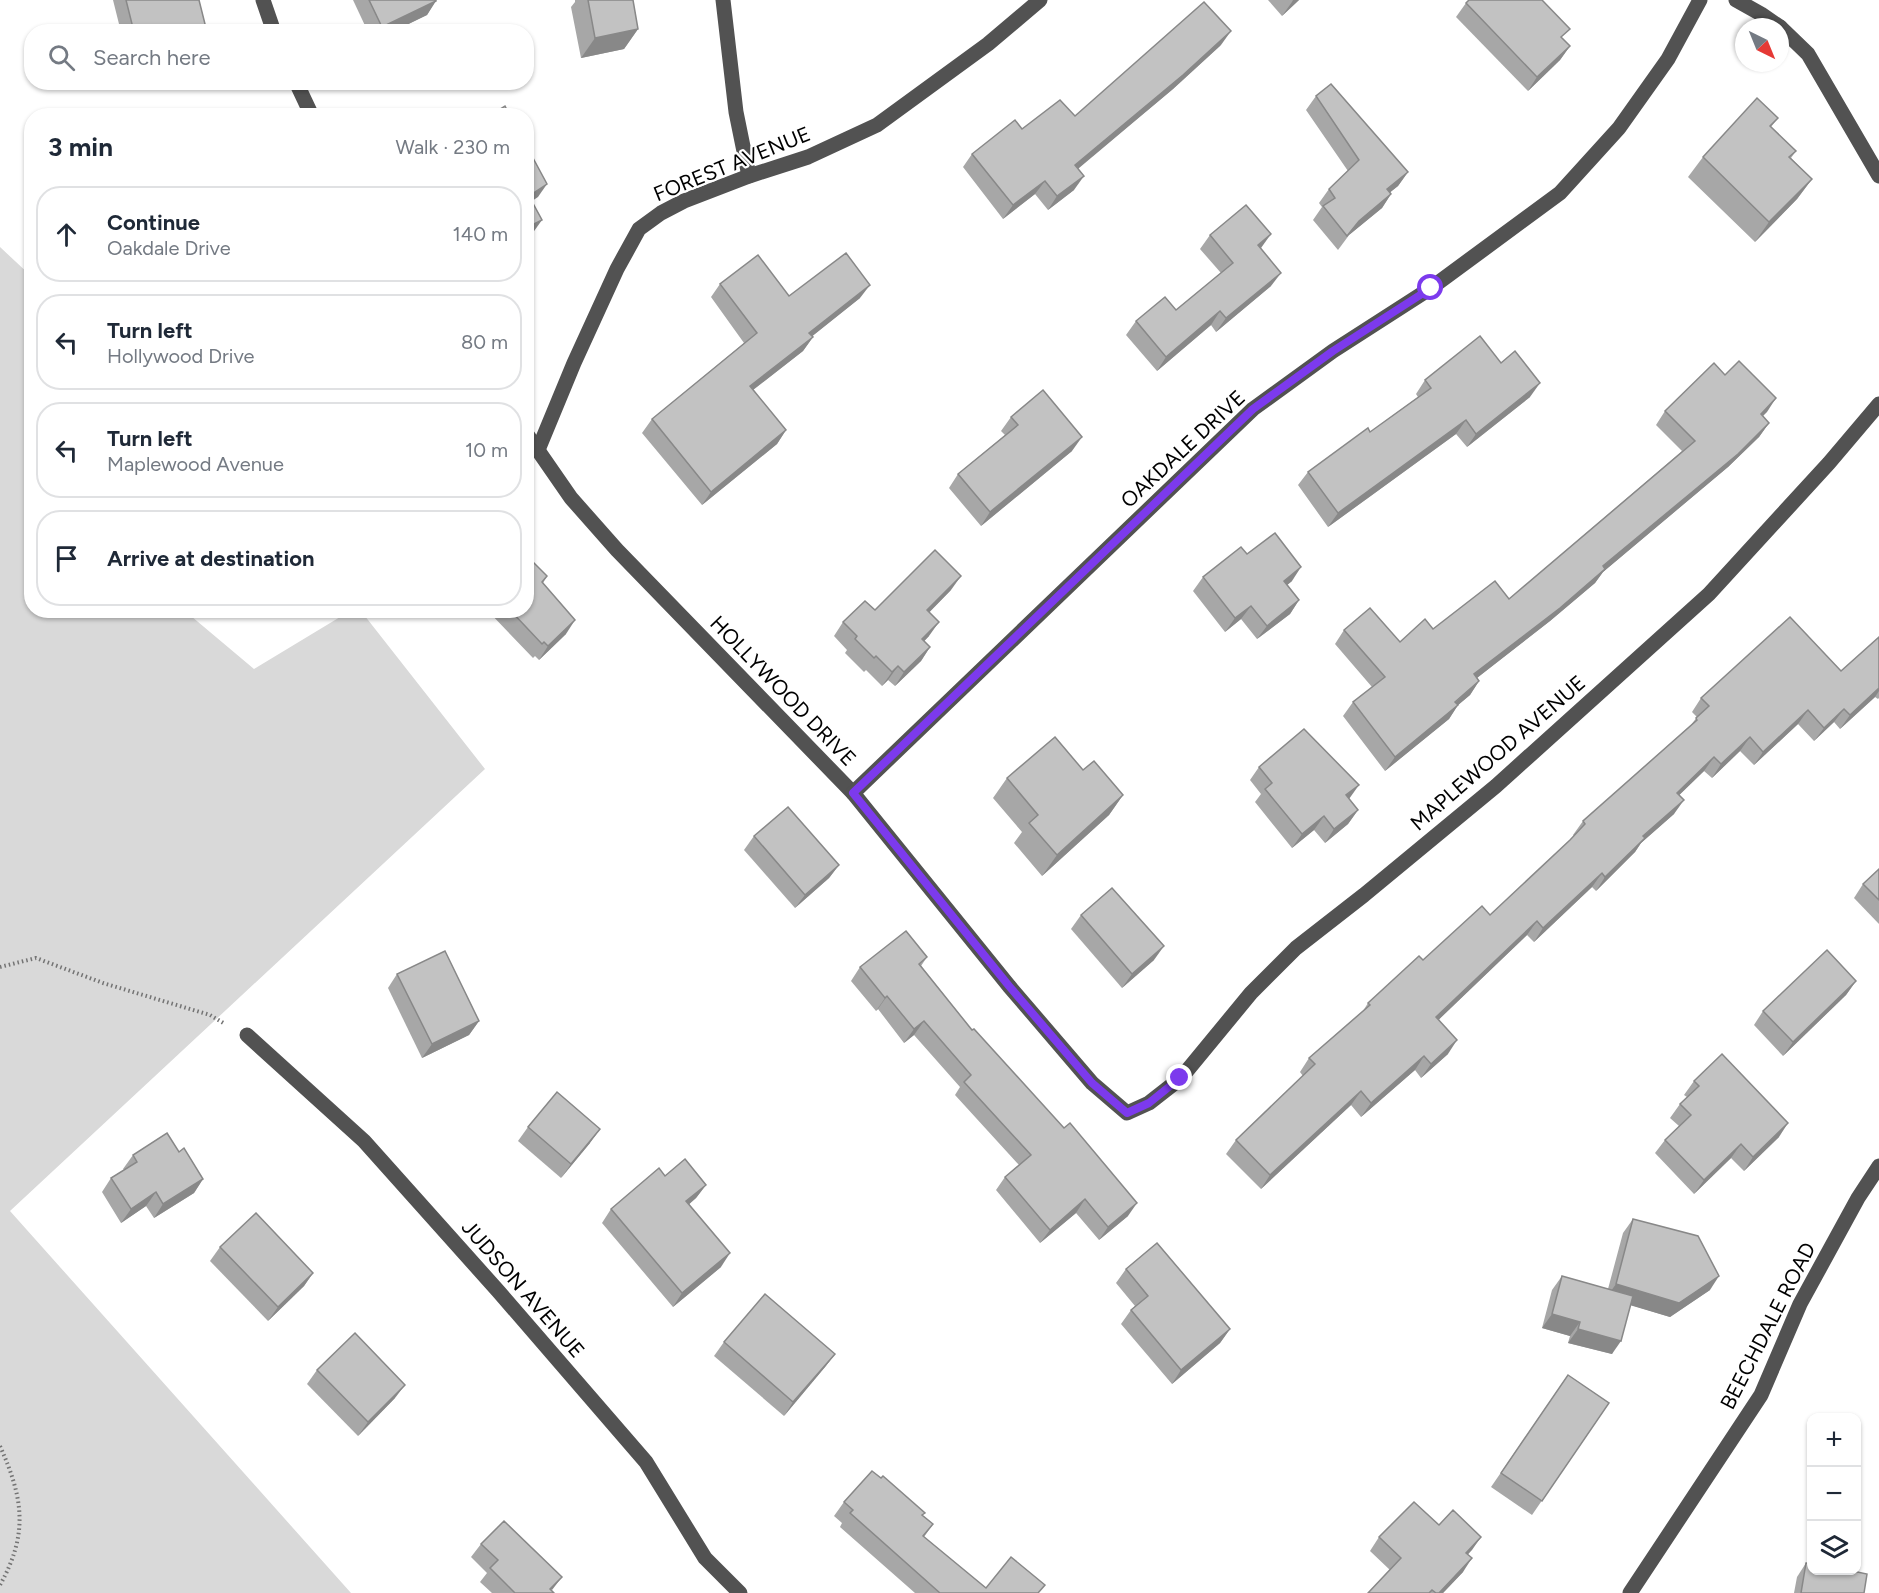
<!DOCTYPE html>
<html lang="en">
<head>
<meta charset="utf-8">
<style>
  :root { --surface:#fff; --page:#f2f2f3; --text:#1f2937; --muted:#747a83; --line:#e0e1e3 }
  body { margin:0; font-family:Figtree,sans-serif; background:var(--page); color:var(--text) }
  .controls { position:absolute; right:18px; bottom:18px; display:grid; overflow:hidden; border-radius:12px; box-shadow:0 2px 4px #0004 }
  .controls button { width:54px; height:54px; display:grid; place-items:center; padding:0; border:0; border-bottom:2px solid var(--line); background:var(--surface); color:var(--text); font:30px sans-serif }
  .compass { position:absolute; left:1735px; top:18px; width:54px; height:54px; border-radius:50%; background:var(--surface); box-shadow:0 2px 4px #0004; rotate:137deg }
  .stop { position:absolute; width:18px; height:18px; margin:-14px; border:4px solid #7c3aed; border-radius:50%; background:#fff }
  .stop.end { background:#7c3aed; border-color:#fff; box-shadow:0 2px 6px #0008 }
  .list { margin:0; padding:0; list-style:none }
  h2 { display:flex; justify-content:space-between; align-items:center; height:78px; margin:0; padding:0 24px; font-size:26px }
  h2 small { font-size:20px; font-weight:400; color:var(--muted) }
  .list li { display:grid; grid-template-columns:39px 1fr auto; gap:18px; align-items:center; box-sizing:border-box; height:96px; margin:0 12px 12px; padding:0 12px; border:2px solid var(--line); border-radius:24px }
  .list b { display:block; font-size:22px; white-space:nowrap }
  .list p { margin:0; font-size:20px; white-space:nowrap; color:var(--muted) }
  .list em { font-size:20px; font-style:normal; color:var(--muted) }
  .icon { flex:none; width:33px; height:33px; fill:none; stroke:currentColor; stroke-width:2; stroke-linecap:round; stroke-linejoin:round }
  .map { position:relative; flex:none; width:1879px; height:1593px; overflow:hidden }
  .search { position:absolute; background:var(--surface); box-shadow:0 2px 4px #0004; left:24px; top:24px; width:510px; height:66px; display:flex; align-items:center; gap:15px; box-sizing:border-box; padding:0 21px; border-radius:24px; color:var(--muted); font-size:22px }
  .panel { position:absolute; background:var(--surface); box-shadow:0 2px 4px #0004; left:24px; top:108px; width:510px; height:510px; border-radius:24px }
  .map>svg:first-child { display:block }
  .green { fill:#d9d9d9 }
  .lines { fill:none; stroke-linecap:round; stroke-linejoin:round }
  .path { stroke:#747474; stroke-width:4; stroke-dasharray:1.5 3; stroke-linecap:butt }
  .minor { stroke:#525252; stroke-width:15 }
  .wall { fill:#a7a7a7 }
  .shaded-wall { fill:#888 }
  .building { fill:#c2c2c2; stroke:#888; stroke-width:1.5 }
  .route { stroke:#7c3aed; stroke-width:8 }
  .labels { text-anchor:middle; stroke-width:4.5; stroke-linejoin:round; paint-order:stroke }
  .street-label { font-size:21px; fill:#000; stroke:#fff }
</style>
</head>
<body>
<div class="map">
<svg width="1879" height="1593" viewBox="0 0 1879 1593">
  <rect width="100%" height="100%" fill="#fff"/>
  <polygon class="green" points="0,247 31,276 32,610 185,611 254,669 350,611 361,611 485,769 10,1211 351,1593 0,1593"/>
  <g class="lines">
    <g class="path">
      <polyline points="0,967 36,958 103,983 210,1015 225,1024"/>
      <path d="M0,1446C23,1498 29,1533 0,1585"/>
    </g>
    <g class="minor">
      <polyline points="263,0 274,32"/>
      <polyline points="723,0 736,112 749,176"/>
      <polyline points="1736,0 1761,14 1780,27"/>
      <polyline points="1780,27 1808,54 1879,176"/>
      <polyline points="296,82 312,116"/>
      <polyline points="526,433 571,498 617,550 853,793 1009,986 1092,1083 1127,1113 1149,1103 1181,1078 1251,993 1296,948 1364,895 1496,786 1709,594 1829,463 1879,404"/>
      <polyline points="538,450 574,363 617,269 639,229 661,213 684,201 749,176 808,157 877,125 988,44 1040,0"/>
      <polyline points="853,793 1253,409 1333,351 1431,288 1560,193 1619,128 1668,59 1700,0"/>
      <polyline points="247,1035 364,1141 499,1292 646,1462 705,1558 740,1593"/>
      <polyline points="1630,1593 1761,1395 1800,1304 1858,1198 1879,1166"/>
    </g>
  </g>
  <g class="wall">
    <polygon points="113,0 199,0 207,32 121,32"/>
    <polygon points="353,0 436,0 427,15 392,32 368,32"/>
    <polygon points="575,0 633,0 638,29 624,49 581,58 571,7 575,2"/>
    <polygon points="1268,0 1299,0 1282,16"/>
    <polygon points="1466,3 1570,46 1560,60 1528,91 1456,17"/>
    <polygon points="1221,45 1173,89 1078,168 1074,190 1048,210 1035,194 1003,219 963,167 972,154 1022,129 1075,116"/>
    <polygon points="134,82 160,82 135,89"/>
    <polygon points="1316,96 1408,172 1398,186 1390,192 1391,194 1382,208 1349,235 1338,250 1313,220 1322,207 1319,203 1329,189 1348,171 1306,110"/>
    <polygon points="1778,118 1771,127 1796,151 1791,158 1812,179 1797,199 1755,242 1688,177 1703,157"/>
    <polygon points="1210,235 1261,249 1271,286 1216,332 1211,325 1157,371 1126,335 1136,321 1176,310 1221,273 1200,249"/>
    <polygon points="720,284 789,296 860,298 812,336 813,337 803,351 753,390 786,430 777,444 702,505 642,433 652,419 744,343 711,297"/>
    <polygon points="1501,363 1530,397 1467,447 1456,434 1328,527 1298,485 1308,472 1370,432 1418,397 1416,394 1425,380"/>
    <polygon points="1725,375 1776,398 1762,416 1769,423 1759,437 1728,467 1603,572 1595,583 1550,621 1477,678 1479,681 1470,695 1458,705 1449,719 1385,771 1343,716 1353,702 1372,687 1335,644 1344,630 1400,642 1509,599 1682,451 1656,425 1665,411"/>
    <polygon points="1011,417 1072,451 981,526 949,488 958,474 1005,435 1001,431"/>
    <polygon points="1247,554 1292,581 1287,585 1299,600 1290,614 1257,639 1241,619 1225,632 1193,591 1203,577"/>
    <polygon points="526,555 547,576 543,583 566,634 539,660 535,656 533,658 487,610 526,610"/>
    <polygon points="951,590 929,612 929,636 924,641 930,647 921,661 895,686 888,680 882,686 866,670 864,672 845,653 847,650 834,636 843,622 875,610"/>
    <polygon points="1879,637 1879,698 1878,699 1875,697 1840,729 1834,722 1814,741 1798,724 1754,765 1740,751 1712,778 1704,771 1679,795 1674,814 1641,843 1635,852 1596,891 1592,887 1534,942 1527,935 1439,1019 1448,1054 1421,1078 1415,1070 1361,1117 1351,1105 1261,1189 1226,1154 1236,1140 1303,1076 1300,1072 1309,1058 1363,1011 1368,1003 1423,960 1490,915 1570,840 1574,836 1573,835 1583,821 1691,725 1697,717 1692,712 1701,698 1841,671"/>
    <polygon points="1259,767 1349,799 1358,810 1348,824 1325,843 1314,830 1292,848 1255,802 1261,794 1250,780"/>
    <polygon points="1083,770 1123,795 1109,815 1042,876 1014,843 1022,832 993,798 1007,778"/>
    <polygon points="754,836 839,865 829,878 795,908 744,850"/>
    <polygon points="1879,869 1879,924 1854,898 1863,884"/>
    <polygon points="1081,915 1154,960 1122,988 1071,929"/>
    <polygon points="927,957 921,966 972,1030 1128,1216 1099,1240 1076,1213 1040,1243 996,1190 1005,1177 1019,1165 955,1095 960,1087 914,1035 904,1043 878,1009 876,1011 851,981 860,967"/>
    <polygon points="397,974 479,1021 469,1035 422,1058 388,988"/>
    <polygon points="1856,981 1846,995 1783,1056 1754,1025 1763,1011"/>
    <polygon points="1694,1081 1779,1137 1744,1171 1731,1158 1694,1194 1655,1153 1665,1140 1679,1126 1670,1118 1680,1104 1687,1097 1684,1095"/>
    <polygon points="528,1127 590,1143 561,1178 518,1141"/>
    <polygon points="179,1152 203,1179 194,1193 154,1218 146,1206 121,1223 102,1192 111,1178 124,1170 123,1169 133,1155"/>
    <polygon points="665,1176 706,1185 696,1198 689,1204 721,1267 673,1307 602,1223 611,1209"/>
    <polygon points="1633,1219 1710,1290 1670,1317 1631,1305 1612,1354 1568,1343 1570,1336 1542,1328 1552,1290 1562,1276 1608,1289 1623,1233"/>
    <polygon points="220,1247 313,1273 304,1286 268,1321 210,1261"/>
    <polygon points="1126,1269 1230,1329 1220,1343 1172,1384 1121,1324 1131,1310 1135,1306 1116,1283"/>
    <polygon points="724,1342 835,1354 825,1367 784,1416 714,1356"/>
    <polygon points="317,1370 395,1398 358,1436 307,1384"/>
    <polygon points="1568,1375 1609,1403 1532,1515 1491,1487"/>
    <polygon points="844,1502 923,1516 933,1524 924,1537 986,1588 1039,1593 915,1593 840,1527 842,1523 834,1516"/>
    <polygon points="1439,1525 1481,1537 1468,1554 1463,1572 1443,1593 1368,1593 1390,1570 1370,1551 1379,1537"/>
    <polygon points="481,1544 552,1591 554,1593 492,1593 480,1582 487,1573 471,1557"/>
    <polygon points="1806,1563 1864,1593 1794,1593 1797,1577"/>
  </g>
  <g class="shaded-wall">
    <polygon points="1293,0 1299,0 1282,16 1292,2"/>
    <polygon points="436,1 427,15 392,32 379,32 382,27"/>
    <polygon points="638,29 624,49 581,58 595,38"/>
    <polygon points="1231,31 1221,45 1173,89 1066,179 1075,165"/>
    <polygon points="1570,46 1560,60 1528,91 1537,77"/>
    <polygon points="140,82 160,82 135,89"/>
    <polygon points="1408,172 1398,186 1377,203 1387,189"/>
    <polygon points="1084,176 1074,190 1048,210 1057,196"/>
    <polygon points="1812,179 1797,199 1755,242 1769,222"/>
    <polygon points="1045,181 1035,194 1003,219 1013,205"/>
    <polygon points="547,184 538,197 526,205 529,196"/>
    <polygon points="1391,194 1382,208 1349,235 1338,250 1359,221"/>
    <polygon points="542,220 532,234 526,237 526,228"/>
    <polygon points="1271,234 1261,248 1248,259 1258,245"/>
    <polygon points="1281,273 1271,286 1216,332 1226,318"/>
    <polygon points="870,285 860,298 800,346 809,333"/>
    <polygon points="1220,311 1211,325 1157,371 1166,357"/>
    <polygon points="813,337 803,351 740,400 750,386"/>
    <polygon points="1540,383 1530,397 1467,447 1476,434"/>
    <polygon points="1776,398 1767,412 1751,428 1761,414"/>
    <polygon points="1466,420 1456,434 1328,527 1338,513"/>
    <polygon points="1769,423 1759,437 1728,467 1603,572 1595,583 1550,621 1464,688 1474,674 1603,566"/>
    <polygon points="786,430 777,444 702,505 711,492"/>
    <polygon points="1082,437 1072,451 981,526 990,512"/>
    <polygon points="1301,567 1292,581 1275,595 1284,581"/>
    <polygon points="961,576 951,590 918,624 927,610"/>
    <polygon points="1299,600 1290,614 1257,639 1267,626"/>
    <polygon points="1251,606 1241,619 1225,632 1235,618"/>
    <polygon points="575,620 566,634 539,660 548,646"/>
    <polygon points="939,622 929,636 913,653 922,639"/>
    <polygon points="930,647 921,661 895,686 904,672"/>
    <polygon points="898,666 888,680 882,686 892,672"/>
    <polygon points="1479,681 1470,695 1451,711 1458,705 1449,719 1385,771 1395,757"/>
    <polygon points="1879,688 1879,691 1875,697 1840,729 1850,715"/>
    <polygon points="1844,709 1834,722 1814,741 1824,728"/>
    <polygon points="1808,710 1798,724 1754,765 1763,752"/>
    <polygon points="1750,737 1740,751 1712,778 1721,764"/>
    <polygon points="1714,757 1704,771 1667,807 1677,793"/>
    <polygon points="1359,785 1349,799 1346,795"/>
    <polygon points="1123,795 1109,815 1042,876 1057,855"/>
    <polygon points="1684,800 1674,814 1641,843 1635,852 1596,891 1605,877 1643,836"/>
    <polygon points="1358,810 1348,824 1325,843 1334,829"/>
    <polygon points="1324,816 1314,830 1292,848 1302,834"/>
    <polygon points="839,865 829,878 795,908 805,895"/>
    <polygon points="1602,873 1592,887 1534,942 1543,928"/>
    <polygon points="1537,921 1527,935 1427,1031 1436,1017"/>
    <polygon points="1164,946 1154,960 1122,988 1132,974"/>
    <polygon points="1856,981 1846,995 1783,1056 1793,1042"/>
    <polygon points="887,996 878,1009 876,1011 885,998"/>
    <polygon points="479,1021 469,1035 422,1058 432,1044"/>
    <polygon points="924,1021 914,1035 904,1043 914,1029"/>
    <polygon points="1457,1040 1448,1054 1421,1078 1431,1064"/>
    <polygon points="1424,1056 1415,1070 1361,1117 1371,1103"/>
    <polygon points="1361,1091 1351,1105 1261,1189 1270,1175"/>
    <polygon points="1788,1123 1779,1137 1744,1171 1753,1157"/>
    <polygon points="600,1129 590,1143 561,1178 571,1164"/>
    <polygon points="1741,1144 1731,1158 1694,1194 1704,1180"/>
    <polygon points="203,1179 194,1193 154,1218 163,1204"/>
    <polygon points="706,1185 696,1198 677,1215 686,1201"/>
    <polygon points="156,1192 146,1206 121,1223 131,1209"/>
    <polygon points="1085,1199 1076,1213 1040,1243 1050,1230"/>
    <polygon points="1137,1203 1128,1216 1099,1240 1108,1227"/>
    <polygon points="730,1253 721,1267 673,1307 682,1293"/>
    <polygon points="313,1273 304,1286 268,1321 278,1307"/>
    <polygon points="1719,1276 1710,1290 1670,1317 1606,1298 1616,1284"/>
    <polygon points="1552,1314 1580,1322 1570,1336 1542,1328"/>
    <polygon points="1230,1329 1220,1343 1172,1384 1181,1370"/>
    <polygon points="1578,1329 1621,1341 1612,1354 1568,1343"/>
    <polygon points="835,1354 825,1367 784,1416 793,1402"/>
    <polygon points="405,1385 395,1398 358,1436 368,1422"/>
    <polygon points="1481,1537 1472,1550 1456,1567 1466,1553"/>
    <polygon points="1472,1558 1463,1572 1443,1593 1439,1593"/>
    <polygon points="562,1577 552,1590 550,1589"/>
  </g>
  <g class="building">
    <polygon points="126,0 199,0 207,32 134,32"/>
    <polygon points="369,0 436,0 436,1 382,27"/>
    <polygon points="588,0 633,0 638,29 595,38"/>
    <polygon points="1469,0 1542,0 1570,29 1561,37 1570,46 1537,77 1466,3"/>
    <polygon points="1204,2 1231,31 1183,75 1075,165 1084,176 1057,196 1045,181 1013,205 972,154 1015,120 1022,129 1060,100 1075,116"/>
    <polygon points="1331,84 1408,172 1387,189 1391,194 1359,221 1347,236 1323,206 1335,198 1329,189 1359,160 1316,96"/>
    <polygon points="1757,98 1778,118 1770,126 1796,151 1789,157 1812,179 1769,222 1703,157"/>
    <polygon points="505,106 510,116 489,116"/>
    <polygon points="526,145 547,184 529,196 542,220 526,228"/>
    <polygon points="1246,205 1271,234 1258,245 1281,273 1226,318 1220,311 1166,357 1136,321 1165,297 1176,310 1233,263 1210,235"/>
    <polygon points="846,253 870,285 809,333 813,337 750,386 786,430 711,492 652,419 757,333 720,284 758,255 789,296"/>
    <polygon points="1480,336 1501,363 1515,351 1540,383 1476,434 1466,420 1338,513 1308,472 1368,428 1370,432 1431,388 1425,380"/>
    <polygon points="1739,361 1776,398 1761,414 1769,423 1738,454 1603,566 1605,569 1560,608 1474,674 1479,681 1455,702 1458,705 1395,757 1353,702 1385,677 1344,630 1370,608 1400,642 1425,619 1433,629 1495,581 1509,599 1695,441 1665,411 1714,363 1725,375"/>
    <polygon points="1043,390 1082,437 990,512 958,474 1018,425 1011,417"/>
    <polygon points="1275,533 1301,567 1284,581 1299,600 1267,626 1251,606 1235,618 1203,577 1241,547 1247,554"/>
    <polygon points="935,550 961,576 927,610 939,622 922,639 930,647 904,672 898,666 892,672 876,656 874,658 855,639 857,636 843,622 865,601 875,610"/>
    <polygon points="526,555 547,576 542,582 575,620 548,646 544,642 542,644 510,610 526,610"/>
    <polygon points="1790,617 1841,671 1879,637 1879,688 1850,715 1844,709 1824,728 1808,710 1763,752 1750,737 1721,764 1714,757 1677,793 1684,800 1643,836 1645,838 1605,877 1602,873 1543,928 1537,921 1436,1017 1457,1040 1431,1064 1424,1056 1371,1103 1361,1091 1270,1175 1236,1140 1315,1064 1309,1058 1370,1005 1368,1003 1419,956 1423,960 1482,906 1490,915 1570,840 1585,824 1583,821 1697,720 1696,718 1709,706 1701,698"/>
    <polygon points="1304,729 1359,785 1346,795 1358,810 1334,829 1324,816 1302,834 1265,789 1272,783 1259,767"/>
    <polygon points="1055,737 1083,770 1094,761 1123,795 1057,855 1029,823 1038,815 1007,778"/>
    <polygon points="788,807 839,865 805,895 754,836"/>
    <polygon points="1879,869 1879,900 1863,884"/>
    <polygon points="1112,888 1164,946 1132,974 1081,915"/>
    <polygon points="906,931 927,957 919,964 972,1030 974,1029 1064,1128 1070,1123 1137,1203 1108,1227 1085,1199 1050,1230 1005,1177 1031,1155 964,1082 971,1075 924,1021 914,1029 887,996 885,998 860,967"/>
    <polygon points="1827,950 1856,981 1793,1042 1763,1011"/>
    <polygon points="445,951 479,1021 432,1044 397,974"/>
    <polygon points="1722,1054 1788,1123 1753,1157 1741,1144 1704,1180 1665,1140 1691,1115 1680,1104 1699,1086 1694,1081"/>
    <polygon points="557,1092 600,1129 571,1164 528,1127"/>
    <polygon points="167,1133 179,1152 184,1148 203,1179 163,1204 156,1192 131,1209 111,1178 137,1162 133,1155"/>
    <polygon points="685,1159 706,1185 686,1201 730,1253 682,1293 611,1209 659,1168 665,1176"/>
    <polygon points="256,1213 313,1273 278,1307 220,1247"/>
    <polygon points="1633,1219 1698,1236 1719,1276 1679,1303 1616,1284"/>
    <polygon points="1157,1243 1230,1329 1181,1370 1131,1310 1148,1296 1126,1269"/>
    <polygon points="1562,1276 1633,1296 1621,1341 1578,1329 1580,1322 1552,1314"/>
    <polygon points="765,1294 835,1354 793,1402 724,1342"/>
    <polygon points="355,1333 405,1385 368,1422 317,1370"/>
    <polygon points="1568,1375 1609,1403 1542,1501 1501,1473"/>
    <polygon points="872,1471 881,1478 883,1476 925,1513 922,1515 933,1524 923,1536 986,1588 1011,1557 1045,1585 1038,1593 940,1593 850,1513 853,1510 844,1502"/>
    <polygon points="1414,1502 1439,1525 1453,1510 1481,1537 1466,1553 1472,1558 1439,1593 1436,1593 1432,1590 1429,1593 1368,1593 1401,1558 1379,1537"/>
    <polygon points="504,1521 562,1577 550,1589 554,1593 515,1593 490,1568 498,1560 481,1544"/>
    <polygon points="1806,1563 1812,1564 1812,1570 1848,1570 1867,1574 1864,1593 1801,1593"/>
  </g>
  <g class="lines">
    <polyline class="route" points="1180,1078 1149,1103 1127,1113 1092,1083 1009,986 853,793 1253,409 1333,351 1431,288"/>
  </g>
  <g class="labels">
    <g class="street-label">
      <text transform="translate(732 164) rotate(-22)" y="7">FOREST AVENUE</text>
      <text transform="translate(1183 449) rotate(-43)" y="7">OAKDALE DRIVE</text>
      <text transform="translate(783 691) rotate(46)" y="7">HOLLYWOOD DRIVE</text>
      <text transform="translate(1498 753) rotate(-41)" y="7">MAPLEWOOD AVENUE</text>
      <text transform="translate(523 1289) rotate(49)" y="7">JUDSON AVENUE</text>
      <text transform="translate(1768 1326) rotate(-63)" y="7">BEECHDALE ROAD</text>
    </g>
  </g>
</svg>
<div class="controls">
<button>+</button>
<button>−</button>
<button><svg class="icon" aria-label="layers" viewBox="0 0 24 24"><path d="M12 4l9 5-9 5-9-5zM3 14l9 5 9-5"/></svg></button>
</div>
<svg class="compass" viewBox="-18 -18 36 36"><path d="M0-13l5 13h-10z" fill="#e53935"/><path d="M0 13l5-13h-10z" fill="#747a83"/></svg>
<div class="stop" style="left:1431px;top:288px"></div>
<div class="stop end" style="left:1180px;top:1078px"></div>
<div class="search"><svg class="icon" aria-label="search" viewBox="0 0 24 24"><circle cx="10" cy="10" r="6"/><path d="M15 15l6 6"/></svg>Search here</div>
<section class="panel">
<h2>3 min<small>Walk · 230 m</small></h2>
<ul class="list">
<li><svg class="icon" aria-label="ahead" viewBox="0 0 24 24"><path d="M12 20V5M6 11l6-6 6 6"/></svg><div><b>Continue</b><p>Oakdale Drive</p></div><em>140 m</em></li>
<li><svg class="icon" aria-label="left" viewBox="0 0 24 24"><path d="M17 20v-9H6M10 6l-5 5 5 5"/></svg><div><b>Turn left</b><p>Hollywood Drive</p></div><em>80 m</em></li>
<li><svg class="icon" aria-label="left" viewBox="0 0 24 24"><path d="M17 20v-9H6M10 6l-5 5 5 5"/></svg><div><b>Turn left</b><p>Maplewood Avenue</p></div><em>10 m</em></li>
<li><svg class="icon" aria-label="arrive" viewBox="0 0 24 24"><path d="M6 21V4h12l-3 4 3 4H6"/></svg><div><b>Arrive at destination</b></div></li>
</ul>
</section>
</div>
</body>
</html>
